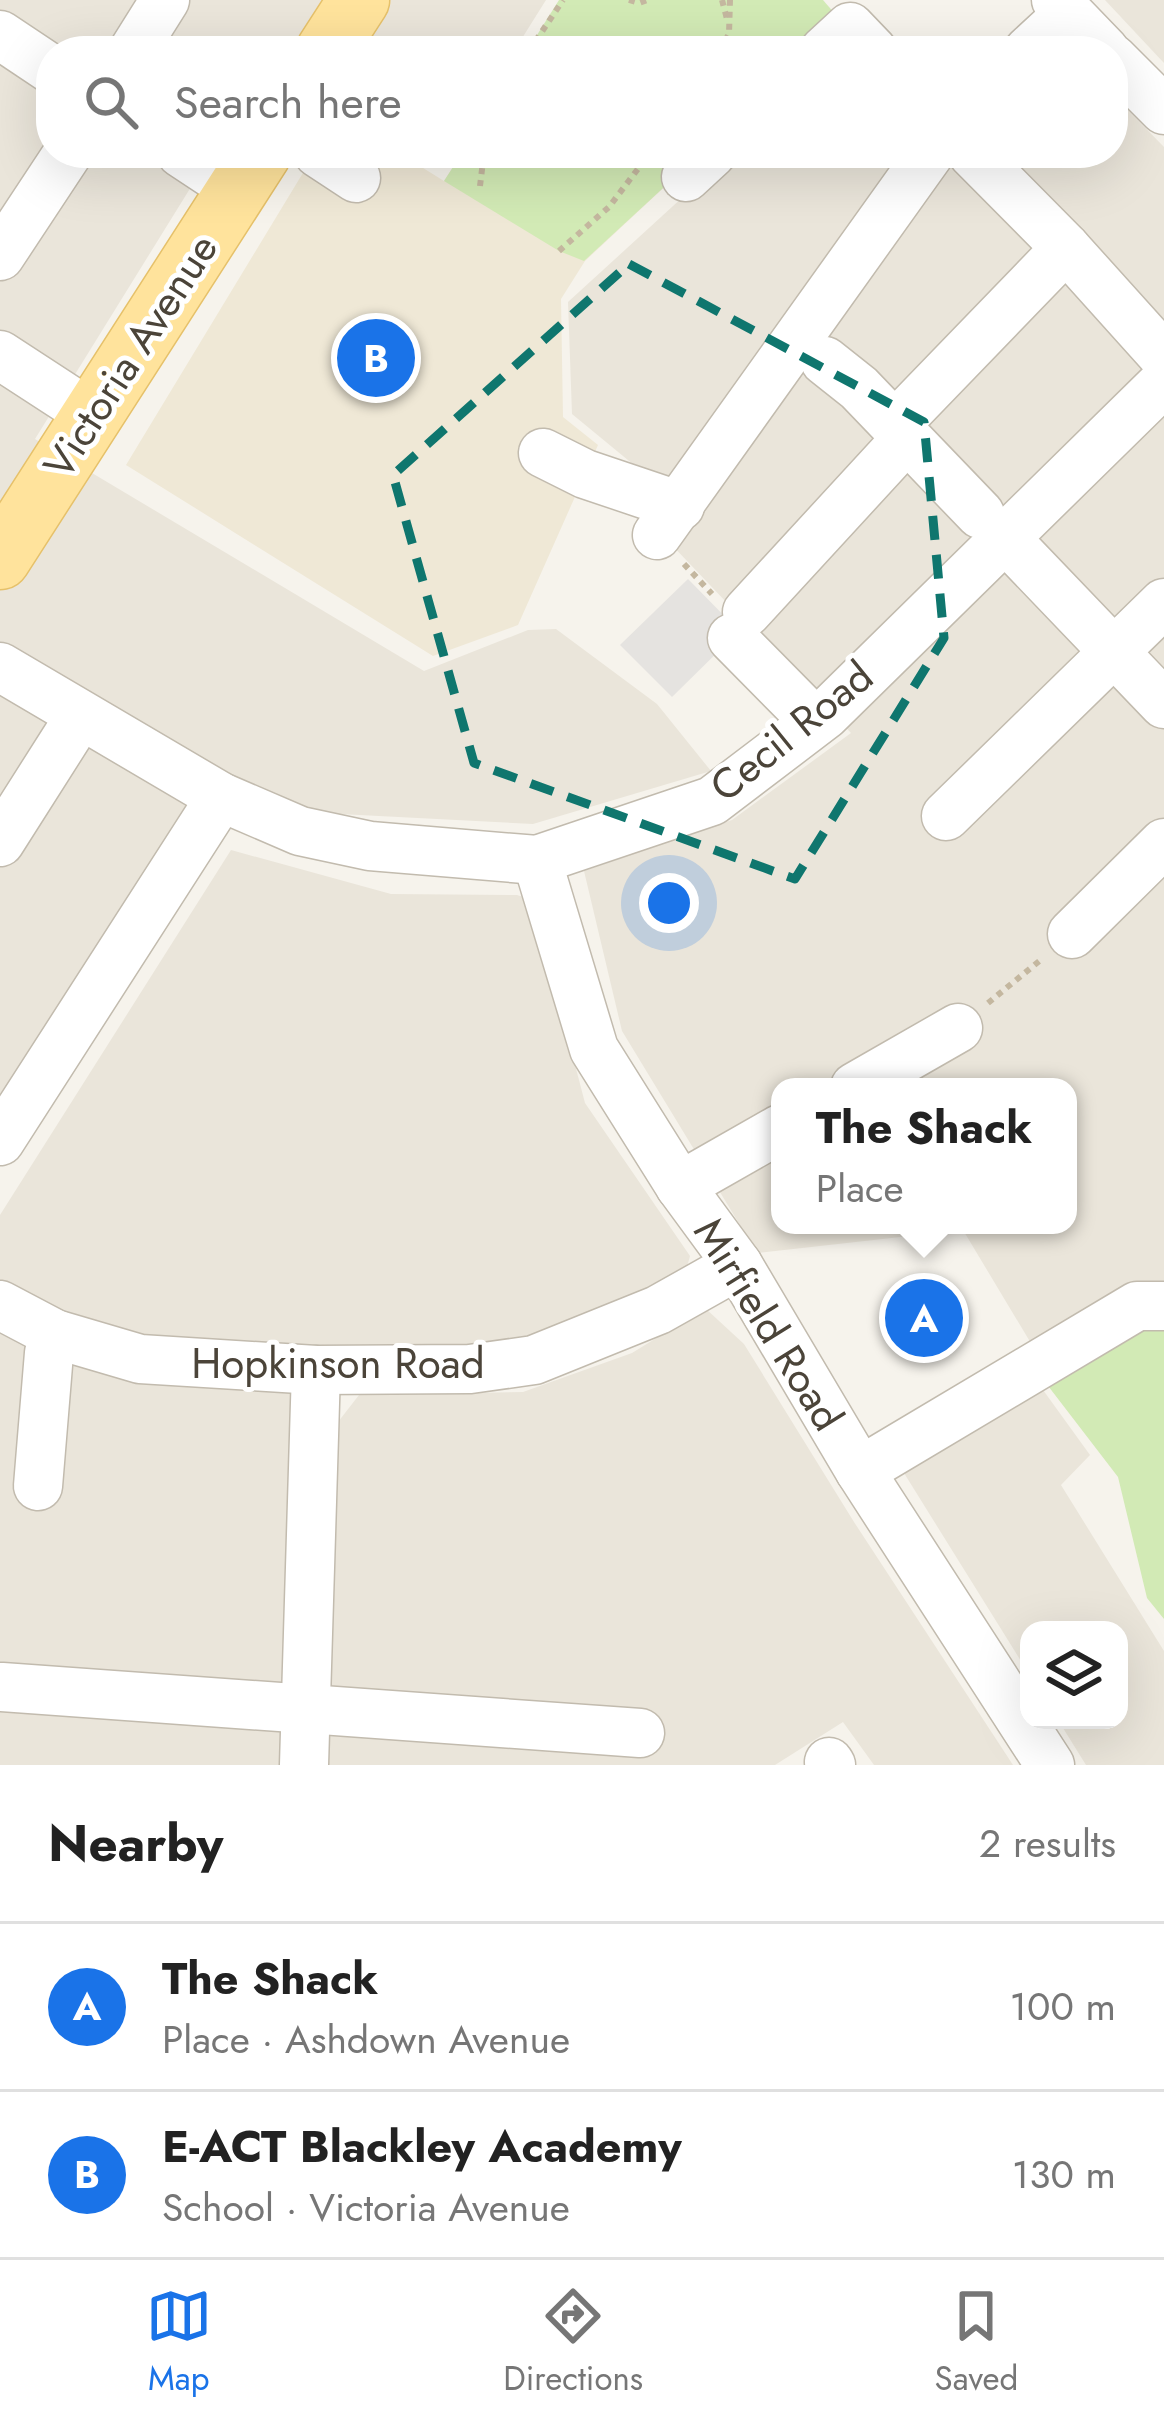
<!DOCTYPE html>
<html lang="en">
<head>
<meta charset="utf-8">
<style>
  :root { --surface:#fff; --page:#f2f2f2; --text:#222; --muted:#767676; --line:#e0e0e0; --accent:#1a73e8 }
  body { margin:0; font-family:Jost,sans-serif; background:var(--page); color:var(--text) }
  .controls { position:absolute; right:36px; bottom:36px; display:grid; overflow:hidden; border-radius:24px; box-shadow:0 12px 48px #0002 }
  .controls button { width:108px; height:108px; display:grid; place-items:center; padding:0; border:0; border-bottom:3px solid var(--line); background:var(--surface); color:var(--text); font:60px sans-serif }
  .you { position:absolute; left:669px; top:903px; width:42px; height:42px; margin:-30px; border:9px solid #fff; border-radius:50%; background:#1a73e8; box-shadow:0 0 0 18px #1a73e833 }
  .badge { display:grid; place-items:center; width:78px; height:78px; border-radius:50%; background:var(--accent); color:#fff; font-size:39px; font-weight:700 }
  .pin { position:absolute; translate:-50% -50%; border:6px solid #fff; box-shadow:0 3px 12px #0006 }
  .popup { position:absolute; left:771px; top:1078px; width:306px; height:156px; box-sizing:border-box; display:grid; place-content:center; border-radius:24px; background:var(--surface); filter:drop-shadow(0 3px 9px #0005); font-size:39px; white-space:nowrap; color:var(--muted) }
  .popup b { font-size:45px; color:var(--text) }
  .popup::after { content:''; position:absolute; left:50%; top:100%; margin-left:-24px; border:24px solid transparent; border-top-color:var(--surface) }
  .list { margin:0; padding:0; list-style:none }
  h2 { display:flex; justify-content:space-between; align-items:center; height:156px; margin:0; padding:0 48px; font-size:51px }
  h2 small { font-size:39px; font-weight:400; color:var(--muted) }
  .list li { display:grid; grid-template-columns:78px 1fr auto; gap:36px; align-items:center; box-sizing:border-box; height:168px; padding:0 48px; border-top:3px solid var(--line) }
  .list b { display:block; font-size:45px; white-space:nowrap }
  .list p { margin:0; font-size:39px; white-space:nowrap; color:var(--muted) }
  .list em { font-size:39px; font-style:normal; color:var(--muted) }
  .icon { flex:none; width:66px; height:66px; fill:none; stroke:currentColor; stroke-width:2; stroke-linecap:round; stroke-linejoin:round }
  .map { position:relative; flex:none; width:1164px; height:1765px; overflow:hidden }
  .search { position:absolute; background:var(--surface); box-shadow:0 12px 48px #0002; left:36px; right:36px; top:36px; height:132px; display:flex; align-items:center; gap:30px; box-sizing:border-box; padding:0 42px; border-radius:48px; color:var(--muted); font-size:45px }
  .sheet { height:492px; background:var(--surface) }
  nav { display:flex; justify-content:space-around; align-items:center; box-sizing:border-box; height:168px; border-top:3px solid var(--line); background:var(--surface); font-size:33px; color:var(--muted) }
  nav a { display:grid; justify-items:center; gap:6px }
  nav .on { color:var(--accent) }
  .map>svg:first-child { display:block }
  .residential { fill:#eae5da; fill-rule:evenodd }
  .education { fill:#efe8d6 }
  .green { fill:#d2eab5 }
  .parking { fill:#e5e3e0 }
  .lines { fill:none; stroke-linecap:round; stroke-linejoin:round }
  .minor-casing { stroke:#c2bbae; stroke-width:51 }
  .major-casing { stroke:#e6c16a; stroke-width:63 }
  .path { stroke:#c4b79f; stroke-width:6; stroke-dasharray:6 6; stroke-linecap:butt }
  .minor { stroke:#fff; stroke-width:48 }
  .major { stroke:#ffe39c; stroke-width:60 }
  .marked { fill:none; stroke:#0f766e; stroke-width:9; stroke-dasharray:24 15; stroke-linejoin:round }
  .labels { text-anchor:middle; stroke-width:10; stroke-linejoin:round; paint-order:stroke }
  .street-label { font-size:42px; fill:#4b4439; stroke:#fff }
</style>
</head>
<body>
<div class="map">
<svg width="1164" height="1765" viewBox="0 0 1164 1765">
  <rect width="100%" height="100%" fill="#f6f3ec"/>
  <g class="residential">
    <polygon points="0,0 546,0 514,51 51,51 51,153 212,153 35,439 424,671 528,630 556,629 657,704 711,771 533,824 301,812 216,776 0,1102"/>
    <polygon points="1105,0 1164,0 1164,63"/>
    <path d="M1113,95L1164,147V1292L1032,1345L963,1230L757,1253L622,1031L584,871L732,820L851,733L668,541L691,512L572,414L568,302L731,153H1113ZM780,1087H1068V1225H780Z"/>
    <polygon points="231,850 391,894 517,895 532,900 585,1103 690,1256 683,1281 526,1352 357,1356 296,1444 281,1765 0,1765 0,1215"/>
    <polygon points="705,1308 744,1344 854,1522 1013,1765 874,1765 843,1722 775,1765 318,1765 338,1422 359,1395 523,1392 632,1353"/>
    <polygon points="1038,1383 1090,1455 1061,1485 1164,1651 1164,1765 1086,1765 1058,1720 1119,1720 1119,1630 1029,1630 1029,1674 899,1465"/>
  </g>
  <polygon class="education" points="315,153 399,153 444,181 462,153 701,153 585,261 561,299 563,417 598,445 518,625 433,656 126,465"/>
  <g class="green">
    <polygon points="559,0 823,0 842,22 811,51 527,51"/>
    <polygon points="462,153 701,153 584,261 559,251 444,181"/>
    <polygon points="1134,1321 1164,1322 1164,1619 1147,1598 1118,1477 1042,1378"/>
  </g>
  <polygon class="parking" points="688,579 739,631 672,697 620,645"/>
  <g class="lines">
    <defs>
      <g id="minor">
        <polyline points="1056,0 1105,51"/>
        <polyline points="0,35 51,69"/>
        <polyline points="133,51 165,0"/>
        <polyline points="824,51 850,27 873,51"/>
        <polyline points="1028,51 1068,14"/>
        <polyline points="1113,59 1164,110"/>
        <polyline points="181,153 237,190"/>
        <polyline points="318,153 356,178"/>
        <polyline points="972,153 1066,248 1164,357"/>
        <polyline points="686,177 712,153"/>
        <polyline points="0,256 68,153"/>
        <polyline points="0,355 92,415"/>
        <polyline points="825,361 859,388 980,514"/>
        <polyline points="895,425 1066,248"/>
        <polyline points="543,453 585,474 680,506"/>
        <polyline points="657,535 930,153"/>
        <polyline points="1005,538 1164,704"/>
        <polyline points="747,612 907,438"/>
        <polyline points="732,638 815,722"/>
        <polyline points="0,667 221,797 300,831 370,846 537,860 712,801 825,715 1164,382"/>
        <polyline points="946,816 1164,603"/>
        <polyline points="0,842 80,716"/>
        <polyline points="537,860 594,1049 680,1186 738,1265 860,1471 1050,1765"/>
        <polyline points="1072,934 1164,843"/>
        <polyline points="855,1087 958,1028"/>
        <polyline points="0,1141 221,797"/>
        <polyline points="680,1186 780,1129"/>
        <polyline points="0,1305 55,1334 140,1359 316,1370 470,1369 534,1360 658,1310 738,1265"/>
        <polyline points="860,1471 1137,1306 1164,1306"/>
        <polyline points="38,1486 49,1353 55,1334"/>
        <polyline points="2,1687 640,1733"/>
        <polyline points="829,1762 831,1765"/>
        <polyline points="304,1765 316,1370"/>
      </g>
      <g id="major">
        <polyline points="326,51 359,0"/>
        <polyline points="0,559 261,153"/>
      </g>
    </defs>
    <use href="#minor" class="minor-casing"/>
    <use href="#major" class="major-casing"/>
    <g class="path">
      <polyline points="629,0 639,3 647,0"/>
      <polyline points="722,0 727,19"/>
      <polyline points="529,51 563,0"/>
      <polyline points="719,51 729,34 730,0"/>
      <polyline points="480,186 484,153"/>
      <polyline points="559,251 609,207 650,153"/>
      <polyline points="684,564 712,594"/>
      <polyline points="988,1003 1043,958"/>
    </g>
    <use href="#minor" class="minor"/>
    <use href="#major" class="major"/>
  </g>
  <path class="marked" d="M629,264L924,422L944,638L795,879L474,763L393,475Z"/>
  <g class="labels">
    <g class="street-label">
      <text transform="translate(130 356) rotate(-57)" y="15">Victoria Avenue</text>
      <text transform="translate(791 731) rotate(-39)" y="15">Cecil Road</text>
      <text transform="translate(769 1324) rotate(58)" y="15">Mirfield Road</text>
      <text x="338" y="1378">Hopkinson Road</text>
    </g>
  </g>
</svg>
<div class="controls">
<button><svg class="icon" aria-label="layers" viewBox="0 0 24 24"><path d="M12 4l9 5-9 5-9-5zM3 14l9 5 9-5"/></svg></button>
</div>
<div class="you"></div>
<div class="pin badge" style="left:924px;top:1318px">A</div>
<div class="popup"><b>The Shack</b>Place</div>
<div class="pin badge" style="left:376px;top:358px">B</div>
<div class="search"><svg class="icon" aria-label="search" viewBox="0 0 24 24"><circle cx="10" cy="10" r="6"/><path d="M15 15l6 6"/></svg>Search here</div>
</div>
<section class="sheet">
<h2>Nearby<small>2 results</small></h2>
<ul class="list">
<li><span class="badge">A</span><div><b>The Shack</b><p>Place · Ashdown Avenue</p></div><em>100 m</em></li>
<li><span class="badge">B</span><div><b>E-ACT Blackley Academy</b><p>School · Victoria Avenue</p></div><em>130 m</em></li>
</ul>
</section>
<nav>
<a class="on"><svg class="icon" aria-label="map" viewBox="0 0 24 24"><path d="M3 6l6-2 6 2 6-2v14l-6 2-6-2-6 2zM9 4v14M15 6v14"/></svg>Map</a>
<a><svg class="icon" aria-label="directions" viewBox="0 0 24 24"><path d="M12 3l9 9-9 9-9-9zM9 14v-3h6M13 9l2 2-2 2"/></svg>Directions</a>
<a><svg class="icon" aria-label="saved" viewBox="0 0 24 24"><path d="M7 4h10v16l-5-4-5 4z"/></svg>Saved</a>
</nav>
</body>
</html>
